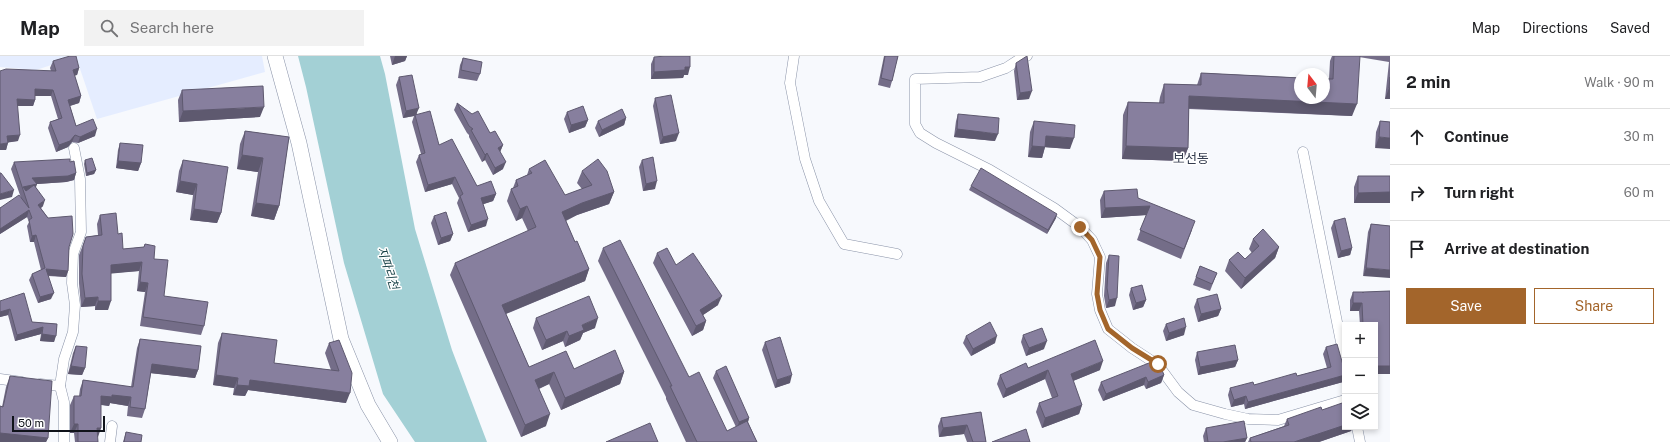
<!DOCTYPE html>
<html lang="en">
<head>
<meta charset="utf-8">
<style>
  :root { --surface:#fff; --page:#f2f2f2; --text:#202124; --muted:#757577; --line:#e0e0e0; --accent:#a3652b }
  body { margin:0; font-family:"Public Sans","Noto Sans KR",sans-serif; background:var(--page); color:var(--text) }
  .controls { position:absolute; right:12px; bottom:12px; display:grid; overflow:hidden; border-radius:0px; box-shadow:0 2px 6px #0003 }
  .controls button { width:36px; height:36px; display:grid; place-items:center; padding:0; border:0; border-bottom:1px solid var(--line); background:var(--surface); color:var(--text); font:20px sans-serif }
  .compass { position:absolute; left:1294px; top:12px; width:36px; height:36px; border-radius:50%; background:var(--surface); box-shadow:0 2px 6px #0003; rotate:344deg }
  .scale { position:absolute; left:12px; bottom:10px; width:93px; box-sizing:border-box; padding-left:4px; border:2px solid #10131a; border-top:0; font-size:11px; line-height:14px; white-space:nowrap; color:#10131a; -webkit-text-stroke:3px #fff; paint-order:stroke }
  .stop { position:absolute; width:12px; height:12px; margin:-9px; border:3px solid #a3652b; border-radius:50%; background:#fff }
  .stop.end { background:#a3652b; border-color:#fff; box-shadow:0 1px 4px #0008 }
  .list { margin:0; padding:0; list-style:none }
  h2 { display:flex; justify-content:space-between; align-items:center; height:52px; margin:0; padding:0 16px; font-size:17px }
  h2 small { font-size:13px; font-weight:400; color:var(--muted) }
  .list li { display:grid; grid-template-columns:26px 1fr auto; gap:12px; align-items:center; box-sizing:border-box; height:56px; padding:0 16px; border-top:1px solid var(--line) }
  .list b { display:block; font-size:15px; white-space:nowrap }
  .list em { font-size:13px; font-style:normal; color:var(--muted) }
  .actions { display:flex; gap:8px; padding:12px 16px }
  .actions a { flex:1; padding:9px 0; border:1px solid var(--accent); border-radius:0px; text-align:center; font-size:14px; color:var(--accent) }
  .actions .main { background:var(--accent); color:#fff }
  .icon { flex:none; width:22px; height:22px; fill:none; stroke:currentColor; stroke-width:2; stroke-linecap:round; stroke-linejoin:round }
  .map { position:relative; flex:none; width:1390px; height:386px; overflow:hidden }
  header { display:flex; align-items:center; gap:24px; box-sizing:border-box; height:56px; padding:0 20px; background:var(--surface); border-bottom:1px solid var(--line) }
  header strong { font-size:19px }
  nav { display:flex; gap:22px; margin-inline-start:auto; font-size:14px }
  .search { width:280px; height:36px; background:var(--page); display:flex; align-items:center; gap:10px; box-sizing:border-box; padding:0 14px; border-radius:0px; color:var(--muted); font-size:15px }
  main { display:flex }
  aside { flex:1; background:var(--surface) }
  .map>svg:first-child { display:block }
  .built { fill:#e5edff }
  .water { fill:#a3d0d5 }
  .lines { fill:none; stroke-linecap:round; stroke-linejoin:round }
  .street-casing { stroke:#8a93a8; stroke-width:11 }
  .secondary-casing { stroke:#8a93a8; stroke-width:16 }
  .street { stroke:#fff; stroke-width:10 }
  .secondary { stroke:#fff; stroke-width:15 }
  .wall { fill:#746d88 }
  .shaded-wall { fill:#5e596f }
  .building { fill:#877f9e; stroke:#5e596f }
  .route { stroke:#a3652b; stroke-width:5 }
  .labels { text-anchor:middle; stroke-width:3; stroke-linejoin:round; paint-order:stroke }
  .water-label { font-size:12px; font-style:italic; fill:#194247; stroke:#fff }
  .quarter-label { font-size:13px; fill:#353d4f; stroke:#fff }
</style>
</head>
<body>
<header>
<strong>Map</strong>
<div class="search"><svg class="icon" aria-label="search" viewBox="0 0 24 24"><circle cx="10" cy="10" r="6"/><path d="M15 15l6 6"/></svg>Search here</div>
<nav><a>Map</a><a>Directions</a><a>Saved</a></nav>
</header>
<main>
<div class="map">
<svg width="1390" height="386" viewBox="0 0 1390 386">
  <rect width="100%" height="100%" fill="#f7f9fd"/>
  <polygon class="built" points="0,0 262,0 265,16 97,63 76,1 36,14 0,11"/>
  <polygon class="water" points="298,0 380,0 385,18 415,173 452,294 487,386 415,386 383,338 344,207 306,31"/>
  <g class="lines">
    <defs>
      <g id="street">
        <polyline points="794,0 790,27 805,103 819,145 844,188 897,198"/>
        <polyline points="1027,0 1023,1 1006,12 980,21 915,23 915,68 920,77 936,87 990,114 1054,152 1080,171 1092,184 1100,201 1097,238 1100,254 1108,273 1132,292 1158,309 1178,336 1193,349 1225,358 1248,363 1278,364 1345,344"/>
        <polyline points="1303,96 1345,306"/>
        <polyline points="0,323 22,326"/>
        <polyline points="40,328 60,330 64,303 73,276 75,249 72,227 73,198 81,176 80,123 74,92"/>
        <polyline points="60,330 64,346 64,386"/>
        <polyline points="1357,371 1360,386"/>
        <polyline points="110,386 112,370"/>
      </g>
      <polyline id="secondary" points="275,0 299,87 341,283 368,349 390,386"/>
    </defs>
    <use href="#street" class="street-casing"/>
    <use href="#secondary" class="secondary-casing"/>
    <use href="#street" class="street"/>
    <use href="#secondary" class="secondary"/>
  </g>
  <g class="wall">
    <polygon points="390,0 407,0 405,5 392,9"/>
    <polygon points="884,0 898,0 892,25 890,32 878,29"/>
    <polygon points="1332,0 1390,0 1390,43 1385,43 1389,6 1359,1 1352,60 1189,53 1188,92 1183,105 1122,103 1123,59 1128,46 1159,47 1160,41 1164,28 1197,29 1201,17 1329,23 1330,5"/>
    <polygon points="654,1 688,19 684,19 683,22 651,23 651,8"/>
    <polygon points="463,2 480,18 477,25 458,22 460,9"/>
    <polygon points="53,5 79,12 77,19 74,19 81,40 79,47 70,50 76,70 95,80 78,87 72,86 68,91 56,96 48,72 50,66 58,63 51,40 35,40 35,44 33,50 17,50 18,85 8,86 6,94 0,15 51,15 50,12"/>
    <polygon points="1016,7 1029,43 1017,44 1014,15"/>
    <polygon points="399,21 417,58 439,89 477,130 496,138 493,145 483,148 486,170 468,176 457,147 459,142 452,128 425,136 416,106 419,99 421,98 412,66 414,60 403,62 396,29"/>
    <polygon points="182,34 260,61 179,66 178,44"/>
    <polygon points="655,42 676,85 660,88 653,50"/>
    <polygon points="457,47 503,89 500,96 503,113 493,119 485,104 482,106 469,81 469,79 467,77 454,54"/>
    <polygon points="567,56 588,64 585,71 569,77 564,63"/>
    <polygon points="958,58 995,85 954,81 956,65"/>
    <polygon points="626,62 624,69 599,81 595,72 598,65"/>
    <polygon points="1034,65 1070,93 1045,91 1042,102 1028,101 1030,76"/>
    <polygon points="1380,65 1390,66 1375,92 1376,76"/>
    <polygon points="245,75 289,81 279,150 274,164 251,160 258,116 237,113 240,88"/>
    <polygon points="120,87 141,107 138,115 116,112 118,94"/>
    <polygon points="85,104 96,114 94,118 86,120 84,108"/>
    <polygon points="183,104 221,157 217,167 190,164 193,139 176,136 179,115"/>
    <polygon points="642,104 655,133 643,135 639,111"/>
    <polygon points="14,106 70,106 76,117 74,124 66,126 37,128 35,132 43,150 41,152 69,191 68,215 66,221 48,220 51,243 38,247 29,224 32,218 41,214 34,186 30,186 27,170 29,166 27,161 0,178 0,152 21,142 11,113"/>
    <polygon points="529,113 565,139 582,133 577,127 582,115 614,136 609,148 577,159 566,165 575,186 589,213 585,225 506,258 529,311 574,313 624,316 620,328 561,354 549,328 539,333 546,370 521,381 450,219 455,207 528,175 522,162 516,165 507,145 511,133 513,132 516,124 527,119"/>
    <polygon points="1358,120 1390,120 1390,147 1354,147 1354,131"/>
    <polygon points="971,130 1056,162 1047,178 969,134"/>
    <polygon points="1104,135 1138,142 1192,174 1181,203 1137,184 1146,159 1101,162 1100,144"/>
    <polygon points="100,159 118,178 123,193 144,191 145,188 154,203 164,240 204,270 201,279 140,270 145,236 137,235 139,215 111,217 108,254 95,254 95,250 81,251 79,227 79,199 86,181 98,179 97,168"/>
    <polygon points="434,160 453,178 450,185 438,189 431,167"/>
    <polygon points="1334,165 1352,192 1350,199 1338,202 1331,172"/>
    <polygon points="1371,168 1390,170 1363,220 1368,176"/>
    <polygon points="1253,183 1279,191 1275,202 1241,233 1225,215 1229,204 1245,203 1252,197 1249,193"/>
    <polygon points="603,192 689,321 727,375 736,371 713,322 716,315 749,362 748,366 757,386 686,386 666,343 666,341 598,205"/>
    <polygon points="657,197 676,209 718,249 703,259 706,265 703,274 692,280 653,207"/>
    <polygon points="1109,199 1115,250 1106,252 1104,240 1106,207"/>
    <polygon points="1200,210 1217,217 1210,235 1193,229"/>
    <polygon points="1131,232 1146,244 1143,251 1133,254 1129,239"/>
    <polygon points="1390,235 1390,318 1375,318 1375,269 1360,269 1359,255 1350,255 1350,244 1353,236 1363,237"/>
    <polygon points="1197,243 1221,253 1218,260 1198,266 1194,251"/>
    <polygon points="0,245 32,266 57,268 54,286 40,285 41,278 15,285 8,259 0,261"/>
    <polygon points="536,262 595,272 583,277 580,284 565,291 563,285 542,294 533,272"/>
    <polygon points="1166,268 1184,279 1166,285 1163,275"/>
    <polygon points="222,277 274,307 331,314 325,297 329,287 339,284 346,347 248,334 245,340 233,339 234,332 213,329 218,287"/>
    <polygon points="1023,279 1044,293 1026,300 1021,286"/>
    <polygon points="966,280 995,287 971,300 963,287"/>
    <polygon points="140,283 198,314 195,322 151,317 145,353 142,362 127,360 128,350 110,347 109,350 101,349 101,372 97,381 98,386 75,386 74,377 70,377 70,349 74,340 79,340 80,333 83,324 131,331 137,292"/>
    <polygon points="765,286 790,327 775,332 762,294"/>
    <polygon points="76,290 85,312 82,319 68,318 73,297"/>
    <polygon points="1326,291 1345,316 1345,320 1343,326 1245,353 1244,348 1231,351 1228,339 1230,332 1254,329 1297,320 1327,312 1323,298"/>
    <polygon points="1197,296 1238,304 1235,311 1198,319 1195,304"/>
    <polygon points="1028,312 1100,314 1073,325 1082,349 1079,358 1042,372 1036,356 1039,347 1052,342 1045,323 1003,342 997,328 1000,319"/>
    <polygon points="1164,319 1161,327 1146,333 1144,329 1103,345 1098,334 1101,326"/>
    <polygon points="10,320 48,382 46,386 0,386 2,351 6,331"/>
    <polygon points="1322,354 1345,371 1353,371 1351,375 1319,386 1248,386 1250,382 1284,370 1287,363"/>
    <polygon points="981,356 986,386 967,386 964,378 939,381 938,370 941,362"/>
    <polygon points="1206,372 1247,382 1245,386 1204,386 1203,380"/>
    <polygon points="126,376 141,386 123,386"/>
  </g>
  <g class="shaded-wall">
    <polygon points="395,0 407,0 405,5 392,9"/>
    <polygon points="685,11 690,11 688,19 684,19 683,22 651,23 654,16"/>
    <polygon points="79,12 77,19 71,21 73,14"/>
    <polygon points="1389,32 1390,32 1390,43 1385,43"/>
    <polygon points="35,33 53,34 51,40 33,40"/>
    <polygon points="1032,35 1029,43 1017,44 1020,37"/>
    <polygon points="81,40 79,47 66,51 68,44"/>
    <polygon points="1189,40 1357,48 1352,60 1185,52"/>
    <polygon points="17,43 35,44 33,50 14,50"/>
    <polygon points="264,51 260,61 179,66 183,55"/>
    <polygon points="419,52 416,59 415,59 414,60 403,62 406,55"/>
    <polygon points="626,62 624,69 599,81 602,74"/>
    <polygon points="588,64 585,71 569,77 571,69"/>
    <polygon points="97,73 95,80 78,87 80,81"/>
    <polygon points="957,73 998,78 995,85 954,81"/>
    <polygon points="679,77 676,85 660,88 663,81"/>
    <polygon points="20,79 18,85 5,87 7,80"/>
    <polygon points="75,79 72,86 68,91 56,96 59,89"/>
    <polygon points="1046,80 1074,82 1070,93 1042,91"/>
    <polygon points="1379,81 1390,82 1390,93 1375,92"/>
    <polygon points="8,87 6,94 0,94 0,88"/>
    <polygon points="503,89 500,96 498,92"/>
    <polygon points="1032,90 1045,91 1042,102 1028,101"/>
    <polygon points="1126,90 1188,92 1183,105 1122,103"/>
    <polygon points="487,97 485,104 482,106 485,99"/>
    <polygon points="242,99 263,102 258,116 237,113"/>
    <polygon points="118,105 141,107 138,115 116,112"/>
    <polygon points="506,106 503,113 493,119 495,112"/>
    <polygon points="96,114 94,118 86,120 87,117"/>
    <polygon points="76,117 74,124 66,126 37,128 35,134 24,137 23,131 32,122"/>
    <polygon points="455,121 452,128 425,136 428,129"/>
    <polygon points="180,125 197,128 193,139 176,136"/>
    <polygon points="657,125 655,133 643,135 646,128"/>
    <polygon points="14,134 12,141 0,144 0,138"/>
    <polygon points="614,136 609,148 577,159 558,168 562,156 582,147"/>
    <polygon points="1390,136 1390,147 1354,147 1358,137"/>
    <polygon points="496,138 493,145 478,150 481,142"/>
    <polygon points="45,144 43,150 36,156 38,149"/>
    <polygon points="256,147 279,150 274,164 251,160"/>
    <polygon points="527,150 522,162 516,165 520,153"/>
    <polygon points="1150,150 1147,159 1101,162 1105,152"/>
    <polygon points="194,153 221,157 217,167 190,164"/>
    <polygon points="29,154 27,161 0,178 0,173"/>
    <polygon points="1057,158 1056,162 1047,178 1048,174"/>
    <polygon points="488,163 486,170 468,176 471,169"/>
    <polygon points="453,178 450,185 438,189 441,182"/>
    <polygon points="36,179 34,186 30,186 32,180"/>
    <polygon points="1279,191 1275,202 1241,233 1245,222"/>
    <polygon points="1352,192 1350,199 1338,202 1341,195"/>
    <polygon points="142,206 139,215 107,218 111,209"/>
    <polygon points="1366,212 1390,214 1390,222 1363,220"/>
    <polygon points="46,213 68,215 66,221 44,219"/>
    <polygon points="589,213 585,225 498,261 502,249"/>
    <polygon points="140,226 148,227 145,236 137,235"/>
    <polygon points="54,237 51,243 38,247 40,241"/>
    <polygon points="722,240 718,249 697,263 700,254"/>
    <polygon points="98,241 95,250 81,251 85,242"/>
    <polygon points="1117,242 1115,250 1106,252 1109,244"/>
    <polygon points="1146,244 1143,251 1133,254 1136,247"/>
    <polygon points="98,245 111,245 108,254 95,254"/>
    <polygon points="1353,247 1362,247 1359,255 1350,255"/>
    <polygon points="10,253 8,259 0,261 0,256"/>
    <polygon points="1221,253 1218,260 1198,266 1201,258"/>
    <polygon points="598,262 595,272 583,277 580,284 565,291 569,280 582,269"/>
    <polygon points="706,265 703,274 692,280 696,270"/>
    <polygon points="43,271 41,278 15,285 17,279"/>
    <polygon points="1186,271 1184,279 1166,285 1169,277"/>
    <polygon points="567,275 563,285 542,294 546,284"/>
    <polygon points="42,278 56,280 54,286 40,285"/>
    <polygon points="997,280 995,287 971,300 973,293"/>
    <polygon points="1047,285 1044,293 1026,300 1029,292"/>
    <polygon points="1238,304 1235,311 1198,319 1200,311"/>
    <polygon points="1103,305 1100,314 1068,327 1071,318"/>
    <polygon points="152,308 198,314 195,322 149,317"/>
    <polygon points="71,310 85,312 82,319 68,318"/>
    <rect x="1375" y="310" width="15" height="8"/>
    <polygon points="1048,314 1045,323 1003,342 1006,333"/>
    <polygon points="554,316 549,328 531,336 535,324"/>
    <polygon points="624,316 620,328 561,354 565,342"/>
    <polygon points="216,319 238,322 234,332 213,329"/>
    <polygon points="792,319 790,327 775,332 777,324"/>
    <polygon points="1164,319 1161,327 1146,333 1148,326"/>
    <polygon points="1345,319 1343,326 1245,353 1248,346"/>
    <polygon points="1146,321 1144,329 1103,345 1106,338"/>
    <polygon points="250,324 350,337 346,347 248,334 245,340 233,339 237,329"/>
    <polygon points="112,339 131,341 128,350 110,347 109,350 97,348 101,340"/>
    <polygon points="1246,340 1244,348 1231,351 1234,344"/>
    <polygon points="1082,349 1079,358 1042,372 1045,362"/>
    <polygon points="550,358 546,370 521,381 525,369"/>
    <polygon points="749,362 747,369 737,373 739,366"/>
    <polygon points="74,368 78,368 74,377 70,377"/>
    <polygon points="967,369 964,378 939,381 943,372"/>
    <polygon points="1345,369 1345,371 1353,371 1351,375 1319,386 1294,386"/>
    <polygon points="97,372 101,372 98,381 94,381"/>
    <polygon points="0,377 48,382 46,386 0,386"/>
    <polygon points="1247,382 1245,386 1223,386"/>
  </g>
  <g class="building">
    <polygon points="70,0 76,0 79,12 73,14 81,40 68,44 76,70 93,63 97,73 80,81 75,79 70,85 59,89 50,66 62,62 53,34 35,33 35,44 17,43 20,79 7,80 8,87 0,88 0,15 6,13 56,15 53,5"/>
    <polygon points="666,0 690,0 690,11 685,11 685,14 654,16 654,1"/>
    <polygon points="885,0 898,0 892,25 881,22"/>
    <polygon points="1027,0 1032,35 1020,37 1016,7"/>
    <polygon points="1334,0 1360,0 1357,48 1189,40 1188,92 1126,90 1128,46 1164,47 1164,28 1201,29 1201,17 1300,22 1300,42 1324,42 1324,23 1333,23"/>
    <polygon points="463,2 482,6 480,18 461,14"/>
    <polygon points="412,19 419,52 406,55 399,21"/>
    <polygon points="1390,21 1390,32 1389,32"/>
    <polygon points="263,30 264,51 183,55 182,34"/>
    <polygon points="671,39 679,77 663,81 655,42"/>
    <polygon points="457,47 472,58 478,55 490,77 495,75 503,89 498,92 506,106 495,112 487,97 485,99 471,74 473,73 469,70"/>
    <polygon points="583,50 588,64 571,69 567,56"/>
    <polygon points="622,53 626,62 602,74 598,65"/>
    <polygon points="430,55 439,89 452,83 477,130 491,125 496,138 481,142 488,163 471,169 460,140 463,138 455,121 428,129 419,99 425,97 415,59"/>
    <polygon points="958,58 999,62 998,78 957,73"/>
    <polygon points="1034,65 1075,69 1074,82 1046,80 1045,91 1032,90"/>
    <polygon points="1380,65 1390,66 1390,82 1379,81"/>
    <polygon points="245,75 289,81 279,150 256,147 263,102 242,99"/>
    <polygon points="120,87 143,89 141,107 118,105"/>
    <polygon points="653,101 657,125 646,128 642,104"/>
    <polygon points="92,102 96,114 87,117 85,104"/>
    <polygon points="70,103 70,106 74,105 76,117 68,120 32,122 37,128 23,131 26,135 34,129 45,144 38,149 48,162 72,160 73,178 69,191 68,215 46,213 54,237 40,241 32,218 45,212 36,179 32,180 29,164 32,162 29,154 0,173 0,152 19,139 29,152 14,106"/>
    <polygon points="598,103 607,115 614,136 582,147 562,156 575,186 577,185 589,213 502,249 529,311 566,295 574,313 615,294 624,316 565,342 554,316 535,324 550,358 525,369 455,207 536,171 527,150 520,153 511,133 518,130 516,124 532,117 529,113 545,104 565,139 592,129 582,115"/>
    <polygon points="183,104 228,111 221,157 194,153 197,128 180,125"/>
    <polygon points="981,112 1057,158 1048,174 971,130"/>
    <polygon points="0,117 1,117 14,134 0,138"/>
    <polygon points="1358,120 1390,120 1390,136 1358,137"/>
    <polygon points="1137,133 1138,142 1195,165 1184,193 1140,174 1150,150 1105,152 1104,135"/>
    <polygon points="446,156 453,178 441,182 434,160"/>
    <polygon points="116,157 118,178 122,177 123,193 144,191 145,188 155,190 154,203 168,204 164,240 208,246 204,270 143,261 148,227 140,226 142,206 111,209 111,245 98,245 98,241 85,242 82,218 83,190 86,181 102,179 100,159"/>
    <polygon points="1345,162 1352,192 1341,195 1334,165"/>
    <polygon points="1371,168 1390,170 1390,214 1366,212"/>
    <polygon points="1263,173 1279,191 1245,222 1229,204 1238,196 1245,203 1259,190 1253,183"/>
    <polygon points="620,184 689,321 699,316 727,375 747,365 757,386 697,386 670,330 672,330 603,192"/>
    <polygon points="667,192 676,209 693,197 722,240 700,254 706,265 696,270 657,197"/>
    <polygon points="1109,199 1119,200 1117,242 1109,244 1107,232"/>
    <polygon points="1200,210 1217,217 1212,228 1196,221"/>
    <polygon points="1142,229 1146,244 1136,247 1131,232"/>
    <polygon points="1390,235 1390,310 1375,310 1375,269 1363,269 1362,247 1353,247 1353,236 1363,236 1363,237 1363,236"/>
    <polygon points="24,237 32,266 57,268 56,280 42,278 43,271 17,279 10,253 0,256 0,245"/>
    <polygon points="1217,238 1221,253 1201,258 1197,243"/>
    <polygon points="589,240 598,262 582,269 584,274 569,280 567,275 546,284 536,262"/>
    <polygon points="1184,262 1186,271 1169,277 1166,268"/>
    <polygon points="990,266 997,280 973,293 966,280"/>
    <polygon points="1042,272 1047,285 1029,292 1023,279"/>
    <polygon points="222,277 277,284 274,307 339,315 329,287 339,284 352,317 350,337 250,324 249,330 237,329 238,322 216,319"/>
    <polygon points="780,281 792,319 777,324 765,286"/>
    <polygon points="140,283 201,290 198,314 152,308 145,353 130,351 131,341 112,339 112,341 101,340 101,372 97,372 98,386 78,386 78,368 74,368 74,340 81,340 83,324 133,331"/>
    <polygon points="1095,284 1103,305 1071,318 1082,349 1045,362 1039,347 1058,340 1048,314 1006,333 1000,319 1026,307 1028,312"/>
    <polygon points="1337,288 1345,316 1345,319 1248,346 1246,340 1234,344 1230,332 1253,326 1254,329 1296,317 1297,320 1331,311 1326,291"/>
    <polygon points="1235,289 1238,304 1200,311 1197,296"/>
    <polygon points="76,290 87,291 85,312 71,310"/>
    <polygon points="1154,305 1162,314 1164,319 1148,326 1146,321 1106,338 1101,326"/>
    <polygon points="726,310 749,362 739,366 716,315"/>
    <polygon points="10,320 52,325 48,382 0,377 0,350 3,351"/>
    <polygon points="1345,346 1345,369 1294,386 1251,386 1250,382 1289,369 1287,363 1321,351 1322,354"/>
    <polygon points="981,356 986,386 973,386 967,369 943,372 941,362"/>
    <polygon points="1244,365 1247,382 1223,386 1208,386 1206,372"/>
    <polygon points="650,367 658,386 606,386"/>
    <polygon points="1026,373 1030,386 992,386"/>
    <polygon points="126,376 142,379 141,386 124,386"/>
  </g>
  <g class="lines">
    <polyline class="route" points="1080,171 1092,184 1100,201 1097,238 1100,254 1108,273 1132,292 1158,308"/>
  </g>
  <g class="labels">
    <g class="water-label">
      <text transform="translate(388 212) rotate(72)" y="4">지파리천</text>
    </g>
    <g class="quarter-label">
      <text x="1191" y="107">보선동</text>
    </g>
  </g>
</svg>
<div class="controls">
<button>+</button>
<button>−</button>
<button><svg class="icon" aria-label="layers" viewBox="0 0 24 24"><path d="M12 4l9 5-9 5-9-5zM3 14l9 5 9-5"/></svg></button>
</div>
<svg class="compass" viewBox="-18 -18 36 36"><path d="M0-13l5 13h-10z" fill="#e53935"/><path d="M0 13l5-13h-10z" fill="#757577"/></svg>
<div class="scale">50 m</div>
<div class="stop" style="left:1158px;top:308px"></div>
<div class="stop end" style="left:1080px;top:171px"></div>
</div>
<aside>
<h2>2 min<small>Walk · 90 m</small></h2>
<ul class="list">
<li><svg class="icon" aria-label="ahead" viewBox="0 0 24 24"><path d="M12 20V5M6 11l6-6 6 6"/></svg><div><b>Continue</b></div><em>30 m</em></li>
<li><svg class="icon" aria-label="right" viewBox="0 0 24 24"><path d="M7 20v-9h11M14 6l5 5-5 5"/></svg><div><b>Turn right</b></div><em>60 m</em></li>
<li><svg class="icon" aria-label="arrive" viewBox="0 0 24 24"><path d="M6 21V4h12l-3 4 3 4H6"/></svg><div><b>Arrive at destination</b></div></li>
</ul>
<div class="actions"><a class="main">Save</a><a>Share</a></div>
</aside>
</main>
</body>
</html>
